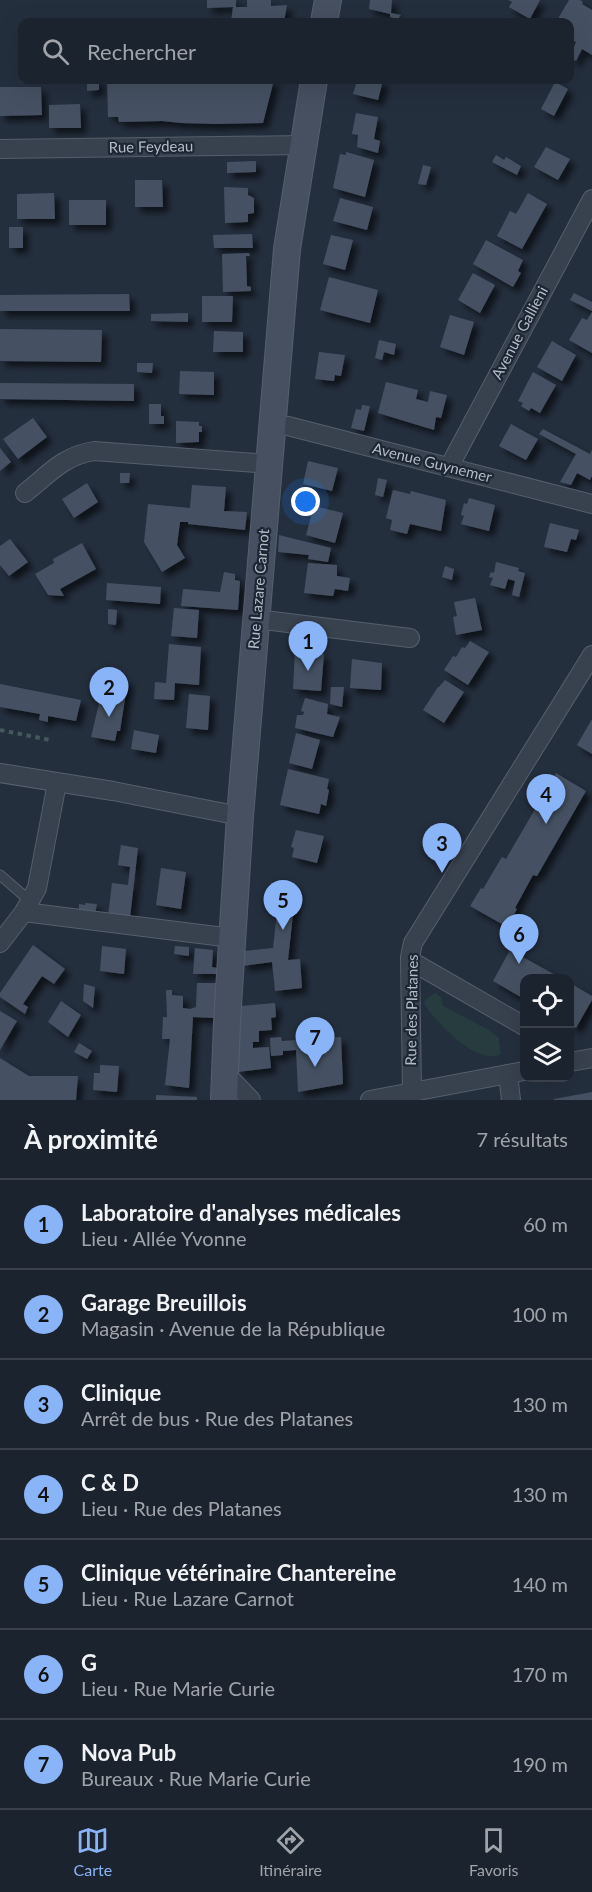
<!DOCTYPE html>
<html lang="fr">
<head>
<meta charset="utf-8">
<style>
  :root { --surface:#1b232e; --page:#242b36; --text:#f1f3f6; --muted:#a0a4aa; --line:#39404a; --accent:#8ab4f8 }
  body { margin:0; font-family:Lato,sans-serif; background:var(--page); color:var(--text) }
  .controls { position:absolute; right:18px; bottom:18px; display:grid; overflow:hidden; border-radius:12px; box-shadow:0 6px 24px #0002 }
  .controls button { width:54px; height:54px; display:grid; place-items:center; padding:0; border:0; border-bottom:2px solid var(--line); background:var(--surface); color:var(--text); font:30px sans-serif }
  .you { position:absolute; left:306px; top:502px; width:21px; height:21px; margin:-15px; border:4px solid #fff; border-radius:50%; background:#1a73e8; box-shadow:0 0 0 9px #1a73e833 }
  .badge { display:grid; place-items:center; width:39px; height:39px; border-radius:50%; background:var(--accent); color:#111; font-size:20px; font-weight:700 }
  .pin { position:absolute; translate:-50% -50px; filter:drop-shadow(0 2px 3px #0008) }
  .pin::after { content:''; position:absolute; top:32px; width:21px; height:18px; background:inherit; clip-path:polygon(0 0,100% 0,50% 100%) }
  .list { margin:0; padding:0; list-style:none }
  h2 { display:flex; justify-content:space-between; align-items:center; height:78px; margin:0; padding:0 24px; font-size:26px }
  h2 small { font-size:20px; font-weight:400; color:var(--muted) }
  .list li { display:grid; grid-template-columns:39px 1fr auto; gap:18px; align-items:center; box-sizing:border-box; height:90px; padding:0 24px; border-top:2px solid var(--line) }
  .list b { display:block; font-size:22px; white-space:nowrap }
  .list p { margin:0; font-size:20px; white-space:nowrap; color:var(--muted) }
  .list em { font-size:20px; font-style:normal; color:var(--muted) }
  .icon { flex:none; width:33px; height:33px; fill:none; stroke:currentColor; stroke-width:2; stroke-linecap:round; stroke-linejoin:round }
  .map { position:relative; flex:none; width:592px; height:1100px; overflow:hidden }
  .search { position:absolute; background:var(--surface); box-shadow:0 6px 24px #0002; left:18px; right:18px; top:18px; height:66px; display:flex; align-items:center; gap:15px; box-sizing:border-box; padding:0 21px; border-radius:12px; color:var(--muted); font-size:22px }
  .sheet { height:708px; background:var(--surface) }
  nav { display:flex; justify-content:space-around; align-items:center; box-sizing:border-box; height:84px; border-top:2px solid var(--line); background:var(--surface); font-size:16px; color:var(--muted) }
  nav a { display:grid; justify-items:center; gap:3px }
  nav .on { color:var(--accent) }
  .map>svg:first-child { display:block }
  .green { fill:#263c3f }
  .building { fill:#455162; filter:url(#shadow) }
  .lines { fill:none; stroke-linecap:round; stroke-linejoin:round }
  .lane-casing { stroke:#565f6c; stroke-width:11 }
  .street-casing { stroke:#565f6c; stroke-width:20 }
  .secondary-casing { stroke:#565f6c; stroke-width:28 }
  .path { stroke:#44595c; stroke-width:4; stroke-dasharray:4.5 4.5; stroke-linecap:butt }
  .lane { stroke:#38414e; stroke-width:9 }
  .street { stroke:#38414e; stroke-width:18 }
  .secondary { stroke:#465061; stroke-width:26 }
  .labels { text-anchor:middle; stroke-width:4.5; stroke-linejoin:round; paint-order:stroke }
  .street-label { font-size:15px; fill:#b4bcc9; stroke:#1d2633 }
</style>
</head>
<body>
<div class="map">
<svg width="592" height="1100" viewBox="0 0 592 1100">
  <defs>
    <filter id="shadow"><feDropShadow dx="5.5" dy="5.5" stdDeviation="3" flood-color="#0009"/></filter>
  </defs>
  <rect width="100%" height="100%" fill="#242f3e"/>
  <path class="green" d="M435,993L441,997L443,1006L487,1029L499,1038L501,1054C478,1067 437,1023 425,1005V1000Z"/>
  <g class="building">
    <polygon points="207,0 236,0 236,7 247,7 247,0 271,0 271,6 287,5 284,22 231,22 233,7 207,8"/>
    <polygon points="370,0 392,0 391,13 401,15 398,19 390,17 390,14 369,9"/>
    <polygon points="508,0 540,0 530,19 509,7 512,2"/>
    <polygon points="569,0 580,0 583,2 582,4 592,10 592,55 582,49 576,61 570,58 576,42 570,39 570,22 556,22"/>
    <polygon points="87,80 99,80 99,90 87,91"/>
    <polygon points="107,80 274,80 263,123 216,124 181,123 162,121 119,122 118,117 108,117"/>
    <polygon points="357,80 383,80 378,100 353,94"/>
    <polygon points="555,82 568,89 554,116 541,109"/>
    <polygon points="0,87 41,87 42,115 0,116"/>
    <polygon points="80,104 81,128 49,128 49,105"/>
    <polygon points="356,113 378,117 374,139 380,141 378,153 357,147 358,135 352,134"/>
    <polygon points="546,147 570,159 558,180 534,167"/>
    <polygon points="346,152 374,160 365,197 333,188 340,154 346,155"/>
    <polygon points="496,155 504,160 506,157 521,166 517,175 492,162"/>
    <polygon points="256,161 256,172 227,173 227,162"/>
    <polygon points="423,165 431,167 426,185 418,184"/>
    <polygon points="135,180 162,180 163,207 135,207"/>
    <polygon points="224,187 248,188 248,195 254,198 254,213 248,214 248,222 225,223"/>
    <polygon points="54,193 55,219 17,219 17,194"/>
    <polygon points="528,193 547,204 522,249 497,236 510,211 516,214"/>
    <polygon points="340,198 373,207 367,230 333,221"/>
    <rect x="69" y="200" width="37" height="25"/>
    <rect x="9" y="227" width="14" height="21"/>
    <polygon points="252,234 253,248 214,248 213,235"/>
    <polygon points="331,235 353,240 345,270 323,264"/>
    <polygon points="486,240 523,260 518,271 521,273 513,287 473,264"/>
    <polygon points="249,253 250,256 246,256 247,286 251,287 251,291 223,292 222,254"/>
    <polygon points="473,273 495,285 480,313 458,300"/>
    <polygon points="329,277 378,290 370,323 320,310"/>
    <polygon points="574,293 592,302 592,311 570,300"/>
    <polygon points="129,294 130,311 0,311 0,295"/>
    <polygon points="202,296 233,296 232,322 202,322"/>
    <polygon points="592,312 592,353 569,340 582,318 587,320"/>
    <polygon points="188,313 188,322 151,321 151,314"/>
    <polygon points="450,315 474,322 464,355 440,347"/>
    <polygon points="0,329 102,330 101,362 0,361"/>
    <polygon points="214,331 243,332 243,352 213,352"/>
    <polygon points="379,340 396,344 394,355 384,352 382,360 375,358"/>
    <polygon points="552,341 576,355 562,381 537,367"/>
    <polygon points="319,352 345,355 341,376 335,375 334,381 315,379"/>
    <polygon points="137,363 153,363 152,373 137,372"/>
    <polygon points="180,371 214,372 214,395 179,394"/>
    <polygon points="533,372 556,385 540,413 531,408 529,411 521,406 523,403 518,401"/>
    <polygon points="386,382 418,390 416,399 428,402 430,391 447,395 441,418 436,417 434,430 378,413"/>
    <polygon points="0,383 134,384 134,401 0,399"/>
    <polygon points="149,404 161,404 161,416 164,416 164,424 149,424"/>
    <polygon points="362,405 370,406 364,431 351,428 356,409 361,410"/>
    <polygon points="33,418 47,437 18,459 3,439"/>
    <polygon points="176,421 199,422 199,426 202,426 202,432 199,432 199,442 176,443"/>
    <polygon points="511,424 538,439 526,460 499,446"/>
    <polygon points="543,429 590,454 592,450 592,476 590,480 577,473 571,485 560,482 576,454 539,434"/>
    <polygon points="0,448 11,462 0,471"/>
    <polygon points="308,461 338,468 332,491 303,484"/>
    <polygon points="120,473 130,473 129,483 120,483"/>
    <polygon points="378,478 387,480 383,497 375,495"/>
    <polygon points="87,483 98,502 74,518 62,499"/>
    <polygon points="192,485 226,487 224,511 247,512 245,530 188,524 188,522 180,522 177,545 185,558 162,572 144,542 148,504 190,508"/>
    <polygon points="393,490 410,494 411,491 446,500 441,531 410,524 407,534 390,530 392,520 386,518"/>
    <polygon points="469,498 495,505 489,531 461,524 464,516 461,515 464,503 467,504"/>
    <polygon points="314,506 343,513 335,543 306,535"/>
    <polygon points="550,523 579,530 576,540 571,539 567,552 544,547"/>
    <polygon points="279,535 331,548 328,562 308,559 309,555 278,552"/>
    <polygon points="10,539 28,562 9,576 0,565 0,546"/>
    <polygon points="82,543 96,569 60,589 64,596 48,595 35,574 54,563 53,559"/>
    <polygon points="496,562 519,568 518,571 525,573 519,597 512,595 515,581 508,579 505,589 490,585 493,578 489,577 491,572 494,573"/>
    <polygon points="308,563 337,565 337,576 350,578 348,591 335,589 333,596 304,593"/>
    <polygon points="445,566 454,569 452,580 442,577"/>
    <polygon points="224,572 235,574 235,580 240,581 238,610 181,606 183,589 220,592"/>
    <polygon points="107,583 161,587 160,604 106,600"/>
    <polygon points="475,598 482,630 456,635 453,617 457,616 454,602"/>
    <polygon points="174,608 199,610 197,638 171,636"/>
    <polygon points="108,609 117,610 116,625 108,624"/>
    <polygon points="470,641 489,652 468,685 444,670 453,656 456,657 462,647 465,648"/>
    <polygon points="169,644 201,647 199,685 175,683 174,700 154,699 155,682 166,683"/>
    <polygon points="295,652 324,654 321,691 293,689"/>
    <polygon points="352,659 382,663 381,690 350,688"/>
    <polygon points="94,678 128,680 120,731 117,731 115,741 91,737 102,691 92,689"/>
    <polygon points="445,680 464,692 444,723 423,710 438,687 439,687"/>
    <polygon points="0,684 81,700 76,721 48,716 48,722 39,720 40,714 0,707"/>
    <polygon points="331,687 344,687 342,707 330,704"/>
    <polygon points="189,694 210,696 208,730 186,728"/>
    <polygon points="305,698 328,704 327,714 340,717 333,737 295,728 297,715 303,715 304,712 301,711"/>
    <polygon points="592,719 592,754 577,745"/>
    <polygon points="134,730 159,735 156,753 131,749"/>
    <polygon points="296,733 320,740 312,769 289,763"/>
    <polygon points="288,769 329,779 327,789 329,790 326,806 321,804 319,814 280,805"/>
    <polygon points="556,773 586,791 537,876 533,875 515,908 517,909 507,927 470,906 481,888 483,889 502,857 506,859"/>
    <polygon points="296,830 324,836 317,863 292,857 294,848 291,847"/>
    <polygon points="121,845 138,848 130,918 108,916 112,883 128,885 130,867 118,865"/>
    <polygon points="161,868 186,872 181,909 156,905"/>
    <polygon points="272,885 296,887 288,960 300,959 302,988 275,991 272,962 242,966 244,951 273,948 277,912 277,900 272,900"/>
    <polygon points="85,903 97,904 95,914 79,912 79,904 85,905"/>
    <polygon points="33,945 65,969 54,984 42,976 23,1004 28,1007 25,1014 0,997 0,993"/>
    <polygon points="102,946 126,949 124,974 100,971"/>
    <polygon points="175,946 189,947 189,956 174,954"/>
    <polygon points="195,948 213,950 212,967 217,968 216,974 193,974"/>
    <polygon points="510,950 561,978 525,978 524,999 493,981"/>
    <polygon points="197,983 216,983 215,1018 193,1017 189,1088 165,1085 170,1039 162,1039 163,1017 167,1017 166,990 172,990 172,995 183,996 183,1008 190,1009 196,1007"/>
    <polygon points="570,983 592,996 592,1000 576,1028 570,1025"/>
    <polygon points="84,984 95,987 93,1008 83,1001"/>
    <polygon points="61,1001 81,1015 68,1037 48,1022"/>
    <polygon points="275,1003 276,1017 271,1018 272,1030 259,1031 259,1042 253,1042 253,1048 269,1047 271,1068 237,1072 241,1006"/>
    <polygon points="0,1011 17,1021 0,1050"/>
    <polygon points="281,1037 282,1041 341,1037 343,1084 298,1092 296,1050 283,1051 283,1055 271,1056 270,1038"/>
    <polygon points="79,1043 92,1051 87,1059 74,1052"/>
    <polygon points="0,1058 29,1076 78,1076 76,1100 0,1100"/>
    <polygon points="100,1065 119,1066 117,1092 93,1090 94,1073 100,1073"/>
    <polygon points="592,1092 592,1100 554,1100 554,1099"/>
    <polygon points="156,1095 197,1097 197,1100 156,1100"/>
  </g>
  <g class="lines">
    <defs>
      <polyline id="lane" points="0,875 30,901"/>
      <g id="street">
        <polyline points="0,149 303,145"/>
        <polyline points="272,425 288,426 592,504"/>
        <polyline points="449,467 592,199"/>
        <path d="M25,493C49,474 63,456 94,451L269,464"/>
        <polyline points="256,619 410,638"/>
        <polyline points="0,773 113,791 240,816"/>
        <polyline points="24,912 232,938"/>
        <polyline points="0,943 24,912 37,888 57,783"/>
        <polyline points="418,965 524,1026"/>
        <polyline points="570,1062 592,1058"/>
        <polyline points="225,1073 251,1100"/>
        <polyline points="508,1074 511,1100"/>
        <polyline points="412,1092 410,957 413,943 592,655"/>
        <polyline points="370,1100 524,1071"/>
      </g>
      <g id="secondary">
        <polyline points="324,22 328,0"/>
        <polyline points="224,1100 227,1022 240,816 287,249 314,80"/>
      </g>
    </defs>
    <use href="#lane" class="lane-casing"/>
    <use href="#street" class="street-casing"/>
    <use href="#secondary" class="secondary-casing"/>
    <polyline class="path" points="0,730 50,740"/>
    <use href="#lane" class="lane"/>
    <use href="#street" class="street"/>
    <use href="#secondary" class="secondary"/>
  </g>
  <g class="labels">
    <g class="street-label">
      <text transform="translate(151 147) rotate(-1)" y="5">Rue Feydeau</text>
      <text transform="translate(520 333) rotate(-62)" y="5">Avenue Gallieni</text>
      <text transform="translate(432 463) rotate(14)" y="5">Avenue Guynemer</text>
      <text transform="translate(259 589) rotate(-85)" y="5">Rue Lazare Carnot</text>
      <text transform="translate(412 1010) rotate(-89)" y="5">Rue des Platanes</text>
    </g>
  </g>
</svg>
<div class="controls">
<button><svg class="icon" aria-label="locate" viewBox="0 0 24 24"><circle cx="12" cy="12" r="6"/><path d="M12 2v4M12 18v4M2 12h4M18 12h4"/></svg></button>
<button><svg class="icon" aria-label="layers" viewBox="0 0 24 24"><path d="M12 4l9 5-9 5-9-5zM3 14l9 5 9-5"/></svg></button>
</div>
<div class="you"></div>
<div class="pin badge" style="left:308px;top:671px">1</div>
<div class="pin badge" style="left:109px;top:717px">2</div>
<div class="pin badge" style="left:442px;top:873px">3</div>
<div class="pin badge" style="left:546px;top:824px">4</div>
<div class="pin badge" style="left:283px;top:930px">5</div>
<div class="pin badge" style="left:519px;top:964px">6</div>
<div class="pin badge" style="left:315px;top:1067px">7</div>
<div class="search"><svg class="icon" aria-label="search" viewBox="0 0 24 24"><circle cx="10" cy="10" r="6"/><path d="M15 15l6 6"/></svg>Rechercher</div>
</div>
<section class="sheet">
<h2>À proximité<small>7 résultats</small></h2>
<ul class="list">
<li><span class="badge">1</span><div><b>Laboratoire d'analyses médicales</b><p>Lieu · Allée Yvonne</p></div><em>60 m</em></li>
<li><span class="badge">2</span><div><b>Garage Breuillois</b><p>Magasin · Avenue de la République</p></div><em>100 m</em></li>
<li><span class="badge">3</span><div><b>Clinique</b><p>Arrêt de bus · Rue des Platanes</p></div><em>130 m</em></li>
<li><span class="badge">4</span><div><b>C &amp; D</b><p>Lieu · Rue des Platanes</p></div><em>130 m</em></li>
<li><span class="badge">5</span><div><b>Clinique vétérinaire Chantereine</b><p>Lieu · Rue Lazare Carnot</p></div><em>140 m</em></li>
<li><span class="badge">6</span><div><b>G</b><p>Lieu · Rue Marie Curie</p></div><em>170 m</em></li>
<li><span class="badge">7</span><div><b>Nova Pub</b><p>Bureaux · Rue Marie Curie</p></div><em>190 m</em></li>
</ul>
</section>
<nav>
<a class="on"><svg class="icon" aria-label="map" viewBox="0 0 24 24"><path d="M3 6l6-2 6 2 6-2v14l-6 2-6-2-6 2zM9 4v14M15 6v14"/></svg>Carte</a>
<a><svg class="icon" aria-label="directions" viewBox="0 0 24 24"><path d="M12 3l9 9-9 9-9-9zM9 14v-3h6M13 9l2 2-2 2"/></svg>Itinéraire</a>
<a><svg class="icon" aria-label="saved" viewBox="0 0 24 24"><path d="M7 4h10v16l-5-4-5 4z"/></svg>Favoris</a>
</nav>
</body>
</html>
